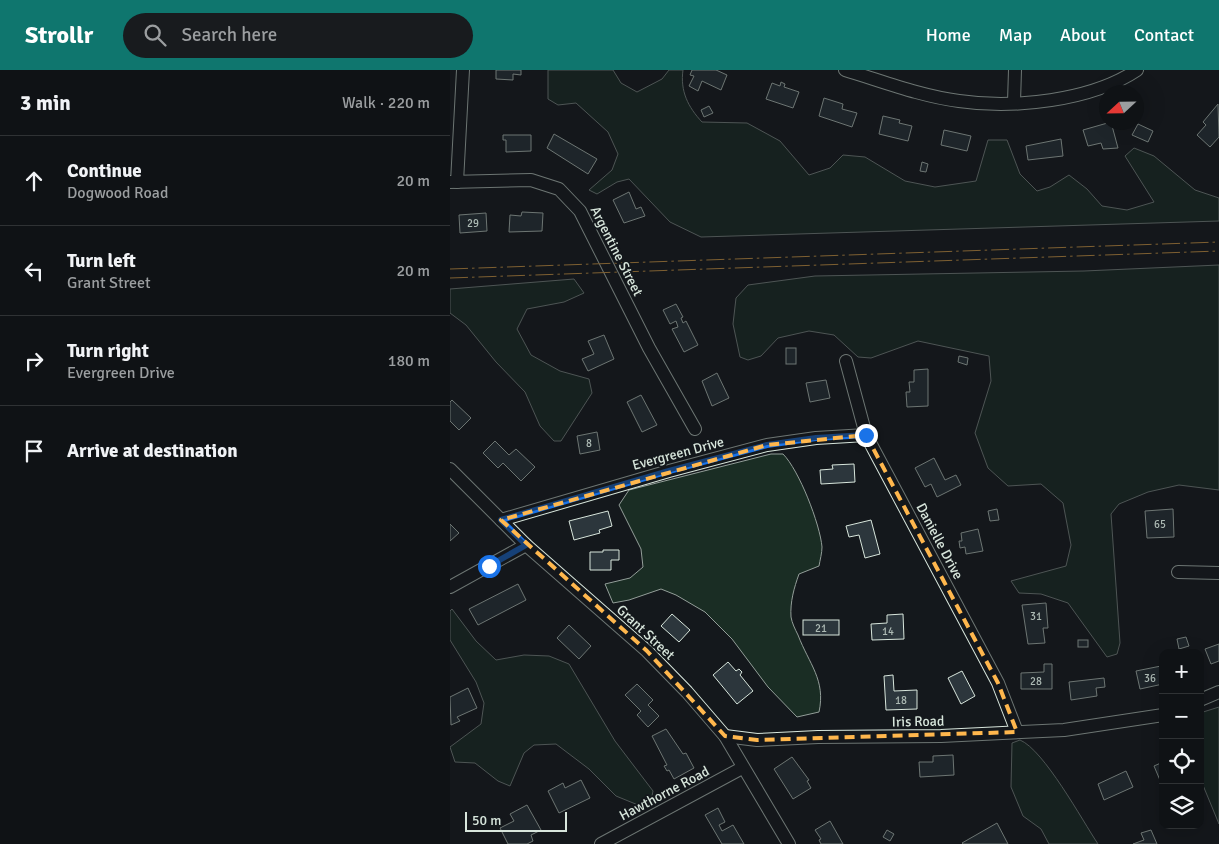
<!DOCTYPE html>
<html lang="en">
<head>
<meta charset="utf-8">
<style>
  :root { --surface:#0f1215; --page:#181b1e; --text:#f1f3f6; --muted:#9b9ea0; --line:#2f3234; --accent:#0f766e }
  body { margin:0; font-family:Signika,sans-serif; background:var(--page); color:var(--text) }
  .controls { position:absolute; right:15px; bottom:15px; display:grid; overflow:hidden; border-radius:10px; box-shadow:0 5px 20px #0002 }
  .controls button { width:45px; height:45px; display:grid; place-items:center; padding:0; border:0; border-bottom:1px solid var(--line); background:var(--surface); color:var(--text); font:25px sans-serif }
  .compass { position:absolute; left:649px; top:15px; width:45px; height:45px; border-radius:50%; background:var(--surface); box-shadow:0 5px 20px #0002; rotate:248deg }
  .scale { position:absolute; left:15px; bottom:12px; width:102px; box-sizing:border-box; padding-left:5px; border:2px solid #d8e6dc; border-top:0; font-size:14px; line-height:18px; white-space:nowrap; color:#d8e6dc; -webkit-text-stroke:4px #14181c; paint-order:stroke }
  .stop { position:absolute; width:15px; height:15px; margin:-11px; border:4px solid #1a73e8; border-radius:50%; background:#fff }
  .stop.end { background:#1a73e8; border-color:#fff; box-shadow:0 1px 5px #0008 }
  .list { margin:0; padding:0; list-style:none }
  h2 { display:flex; justify-content:space-between; align-items:center; height:65px; margin:0; padding:0 20px; font-size:21px }
  h2 small { font-size:16px; font-weight:400; color:var(--muted) }
  .list li { display:grid; grid-template-columns:32px 1fr auto; gap:15px; align-items:center; box-sizing:border-box; height:90px; padding:0 20px; border-top:1px solid var(--line) }
  .list b { display:block; font-size:19px; white-space:nowrap }
  .list p { margin:0; font-size:16px; white-space:nowrap; color:var(--muted) }
  .list em { font-size:16px; font-style:normal; color:var(--muted) }
  .icon { flex:none; width:28px; height:28px; fill:none; stroke:currentColor; stroke-width:2; stroke-linecap:round; stroke-linejoin:round }
  .map { position:relative; flex:none; width:769px; height:774px; overflow:hidden }
  header { display:flex; align-items:center; gap:30px; box-sizing:border-box; height:70px; padding:0 25px; background:var(--accent); color:#fff }
  header strong { font-size:24px }
  nav { display:flex; gap:28px; margin-inline-start:auto; font-size:18px }
  .search { width:350px; height:45px; background:var(--page); display:flex; align-items:center; gap:12px; box-sizing:border-box; padding:0 18px; border-radius:28px; color:var(--muted); font-size:19px }
  main { display:flex }
  aside { flex:1; background:var(--surface) }
  .map>svg:first-child { display:block }
  .green { fill:#1a2d24; stroke:#939e99 }
  .building { fill:#2c363c; stroke:#d8e6dc }
  .lines { fill:none; stroke-linecap:round; stroke-linejoin:round }
  .street-casing { stroke:#d8e6dc; stroke-width:14 }
  .street { stroke:#14181c; stroke-width:12 }
  .power { stroke:#ffb74d; stroke-width:1; stroke-dasharray:18 4 2.5 4; stroke-linecap:butt }
  .route { stroke:#1a73e8; stroke-width:6 }
  .marked { fill:none; stroke:#ffb74d; stroke-width:4; stroke-dasharray:10 6; stroke-linejoin:round }
  .labels { text-anchor:middle; stroke-width:4; stroke-linejoin:round; paint-order:stroke }
  .number-label { font-size:11px; fill:#adbab4 }
  .street-label { font-size:14px; fill:#d8e6dc; stroke:#14181c }
</style>
</head>
<body>
<header>
<strong>Strollr</strong>
<div class="search"><svg class="icon" aria-label="search" viewBox="0 0 24 24"><circle cx="10" cy="10" r="6"/><path d="M15 15l6 6"/></svg>Search here</div>
<nav><a>Home</a><a>Map</a><a>About</a><a>Contact</a></nav>
</header>
<main>
<aside>
<h2>3 min<small>Walk · 220 m</small></h2>
<ul class="list">
<li><svg class="icon" aria-label="ahead" viewBox="0 0 24 24"><path d="M12 20V5M6 11l6-6 6 6"/></svg><div><b>Continue</b><p>Dogwood Road</p></div><em>20 m</em></li>
<li><svg class="icon" aria-label="left" viewBox="0 0 24 24"><path d="M17 20v-9H6M10 6l-5 5 5 5"/></svg><div><b>Turn left</b><p>Grant Street</p></div><em>20 m</em></li>
<li><svg class="icon" aria-label="right" viewBox="0 0 24 24"><path d="M7 20v-9h11M14 6l5 5-5 5"/></svg><div><b>Turn right</b><p>Evergreen Drive</p></div><em>180 m</em></li>
<li><svg class="icon" aria-label="arrive" viewBox="0 0 24 24"><path d="M6 21V4h12l-3 4 3 4H6"/></svg><div><b>Arrive at destination</b></div></li>
</ul>
</aside>
<div class="map">
<svg width="769" height="774" viewBox="0 0 769 774">
  <rect width="100%" height="100%" fill="#14181c"/>
  <g class="green">
    <path d="M98,0H163L171,13L187,22L212,9L219,0H233C230,21 238,37 252,52L297,53L330,71L359,105L380,98L393,85L415,87L455,111L485,117L526,111L538,70H557L570,104L587,121L600,117L619,105L637,119L652,136L677,140L704,132L675,86L684,78L704,86L745,120L769,128V151L251,167L220,152L179,109L167,112L147,124L139,120L162,100L168,84L158,62L126,33L108,35L98,29Z"/>
    <polygon points="769,195 769,420 729,415 698,422 669,434 661,444 670,573 667,584 657,587 618,533 591,524 569,523 561,511 616,496 621,475 613,433 591,414 558,416 538,398 525,363 541,311 539,286 468,271 421,288 408,287 384,265 359,261 328,268 311,286 298,290 290,287 283,254 286,228 298,215 365,206 634,201"/>
    <polygon points="124,209 134,223 114,232 77,239 67,259 81,285 110,301 139,309 142,323 111,371 104,371 90,356 75,322 46,292 16,255 0,243 0,219"/>
    <path d="M321,384H333C349,400 370,454 372,477C372,483 370,490 369,496L349,504C344,518 340,532 341,547C342,553 345,559 348,565C359,594 376,610 369,642L347,647L318,617L282,569L255,542L226,525L211,519L179,530L163,533L155,514L180,508L193,497L191,479L169,435L179,420Z"/>
    <polygon points="2,539 26,571 46,590 74,585 99,586 119,594 165,671 203,721 201,731 193,737 166,726 139,699 106,674 84,675 74,683 60,716 48,711 25,693 5,692 0,677 31,654 34,633 26,612 0,570 0,541"/>
    <polygon points="769,637 769,754 750,708 750,643"/>
    <path d="M570,670C594,680 632,750 648,774H599L591,759L573,746L561,717L562,673Z"/>
  </g>
  <g class="building">
    <polygon points="46,0 71,0 71,5 63,4 63,10 46,9"/>
    <polygon points="242,0 266,0 277,5 271,20 252,11 248,21 239,16 244,6 240,5"/>
    <polygon points="331,12 335,14 334,17 349,22 343,38 316,29 322,13 330,16"/>
    <polygon points="374,28 393,34 392,39 407,43 402,57 369,46"/>
    <polygon points="768,34 769,67 760,77 747,65 756,55 753,52"/>
    <polygon points="259,36 263,43 254,47 251,40"/>
    <polygon points="433,46 450,50 449,53 462,56 458,71 429,64"/>
    <polygon points="661,52 668,78 653,79 651,73 638,76 633,60"/>
    <polygon points="688,54 703,61 698,72 682,65"/>
    <polygon points="494,60 521,66 517,81 491,75"/>
    <polygon points="104,64 147,89 138,104 97,78"/>
    <polygon points="53,65 81,65 81,81 56,82 56,70 53,70"/>
    <polygon points="611,69 613,86 578,90 576,76"/>
    <polygon points="472,92 478,94 476,102 470,101"/>
    <polygon points="179,122 186,139 191,137 195,146 174,153 163,130"/>
    <polygon points="72,142 93,143 92,161 59,162 60,145 71,146"/>
    <polygon points="36,143 37,161 10,163 9,145"/>
    <polygon points="226,234 233,247 231,248 233,253 236,251 248,275 234,282 222,259 228,257 226,251 220,254 213,240"/>
    <polygon points="154,265 164,289 138,301 132,289 144,284 138,271"/>
    <rect x="336" y="278" width="10" height="16"/>
    <polygon points="509,286 518,288 517,295 508,292"/>
    <polygon points="478,299 478,336 457,337 456,322 460,322 459,312 464,312 464,300"/>
    <polygon points="267,303 279,328 262,336 252,311"/>
    <polygon points="376,310 380,328 360,332 356,313"/>
    <polygon points="191,325 207,355 192,362 177,332"/>
    <polygon points="2,330 21,348 9,360 0,351 0,332"/>
    <polygon points="147,362 150,380 130,384 127,366"/>
    <polygon points="45,371 59,385 66,379 85,397 71,411 53,393 48,398 33,383"/>
    <polygon points="484,388 495,410 506,405 511,415 487,427 481,414 475,417 465,398"/>
    <polygon points="404,394 405,412 371,414 370,400 383,399 382,395"/>
    <polygon points="547,439 549,450 540,451 538,441"/>
    <polygon points="723,439 724,467 697,468 695,441"/>
    <polygon points="158,441 162,456 149,460 150,463 124,470 119,451"/>
    <polygon points="421,450 430,484 415,488 409,465 399,467 396,456"/>
    <polygon points="0,454 9,463 0,471"/>
    <polygon points="528,459 533,481 516,484 515,477 510,478 509,471 512,471 511,463"/>
    <polygon points="153,480 169,480 169,490 161,490 161,500 140,500 140,482 153,482"/>
    <polygon points="68,514 76,530 28,555 19,539"/>
    <polygon points="596,533 598,558 593,558 595,573 578,574 572,535"/>
    <polygon points="222,544 240,560 229,572 211,556"/>
    <polygon points="453,544 454,569 422,570 421,554 437,553 437,545"/>
    <rect x="353" y="550" width="36" height="15"/>
    <polygon points="119,555 141,576 129,589 107,568"/>
    <polygon points="736,567 739,576 729,579 727,569"/>
    <rect x="628" y="570" width="10" height="7"/>
    <polygon points="769,574 769,591 761,594 755,579"/>
    <polygon points="713,591 713,614 690,619 686,601 711,596 711,592"/>
    <polygon points="278,592 286,601 289,599 292,602 290,605 303,621 287,634 263,605"/>
    <polygon points="594,594 602,594 602,619 571,619 571,603 594,602"/>
    <polygon points="512,601 525,626 511,634 498,608"/>
    <polygon points="443,605 444,621 467,620 467,639 436,640 434,606"/>
    <polygon points="654,608 655,617 646,618 647,626 621,630 619,612"/>
    <polygon points="187,614 203,630 198,635 209,646 198,657 187,645 191,641 175,625"/>
    <polygon points="18,618 27,638 7,647 10,651 1,655 0,627"/>
    <polygon points="216,659 233,684 236,683 244,698 224,709 219,700 217,701 214,696 217,695 202,666"/>
    <polygon points="503,685 504,705 470,707 469,692 483,692 483,686"/>
    <polygon points="342,687 359,710 357,711 361,718 343,729 324,699"/>
    <polygon points="713,692 713,715 712,715 704,696"/>
    <polygon points="676,701 683,717 654,730 648,714"/>
    <polygon points="131,710 140,728 109,743 98,721 113,713 115,718"/>
    <polygon points="77,735 91,760 81,765 83,771 77,774 58,774 50,758 64,751 60,744"/>
    <polygon points="268,738 275,752 269,755 272,761 283,755 294,774 272,774 255,745"/>
    <polygon points="380,751 393,774 371,774 369,770 371,769 365,760"/>
    <polygon points="547,753 558,774 513,774 512,773"/>
    <polygon points="437,760 444,764 440,771 433,767"/>
    <polygon points="701,760 707,774 683,774 694,770 691,763"/>
  </g>
  <g class="lines">
    <defs>
      <g id="street">
        <path d="M395,0C432,11 470,26 509,31C563,39 641,31 687,0"/>
        <polyline points="564,32 565,0"/>
        <polyline points="0,112 81,110 109,119 130,141 199,278 245,359"/>
        <polyline points="7,112 13,0"/>
        <polyline points="396,291 416,365 548,613 567,662"/>
        <polyline points="0,399 76,475 197,581 237,622 275,666 339,774"/>
        <polyline points="51,450 219,401 317,375 366,368 416,365"/>
        <polyline points="728,502 769,503"/>
        <polyline points="0,517 76,475"/>
        <polyline points="750,630 769,622"/>
        <polyline points="275,666 307,670 368,667 491,666 614,660 713,645"/>
        <polyline points="151,774 292,698"/>
      </g>
    </defs>
    <use href="#street" class="street-casing"/>
    <use href="#street" class="street"/>
    <g class="power">
      <polyline points="0,199 769,172"/>
      <polyline points="0,208 769,181"/>
    </g>
  </g>
  <g class="lines">
    <polyline class="route" points="39,496 76,475 51,450 219,401 317,375 366,368 416,365"/>
  </g>
  <path d="M0 0H769V774H0ZM416,365L548,613L567,662L307,670L275,666L197,581L51,450L317,375Z" fill="#14181c" fill-opacity=".55" fill-rule="evenodd"/>
  <path class="marked" d="M416,365L548,613L567,662L307,670L275,666L197,581L51,450L317,375Z"/>
  <g class="labels">
    <g class="number-label">
      <text x="23" y="157">29</text>
      <text x="139" y="377">8</text>
      <text x="710" y="458">65</text>
      <text x="586" y="550">31</text>
      <text x="371" y="562">21</text>
      <text x="438" y="565">14</text>
      <text x="700" y="612">36</text>
      <text x="586" y="615">28</text>
      <text x="451" y="634">18</text>
    </g>
    <g class="street-label">
      <text transform="translate(167 181) rotate(63)" y="5">Argentine Street</text>
      <text transform="translate(228 383) rotate(-15)" y="5">Evergreen Drive</text>
      <text transform="translate(490 471) rotate(62)" y="5">Danielle Drive</text>
      <text transform="translate(196 562) rotate(43)" y="5">Grant Street</text>
      <text transform="translate(468 651) rotate(-1)" y="5">Iris Road</text>
      <text transform="translate(214 723) rotate(-28)" y="5">Hawthorne Road</text>
    </g>
  </g>
</svg>
<div class="controls">
<button>+</button>
<button>−</button>
<button><svg class="icon" aria-label="locate" viewBox="0 0 24 24"><circle cx="12" cy="12" r="6"/><path d="M12 2v4M12 18v4M2 12h4M18 12h4"/></svg></button>
<button><svg class="icon" aria-label="layers" viewBox="0 0 24 24"><path d="M12 4l9 5-9 5-9-5zM3 14l9 5 9-5"/></svg></button>
</div>
<svg class="compass" viewBox="-18 -18 36 36"><path d="M0-13l5 13h-10z" fill="#e53935"/><path d="M0 13l5-13h-10z" fill="#9b9ea0"/></svg>
<div class="scale">50 m</div>
<div class="stop" style="left:39px;top:496px"></div>
<div class="stop end" style="left:416px;top:365px"></div>
</div>
</main>
</body>
</html>
